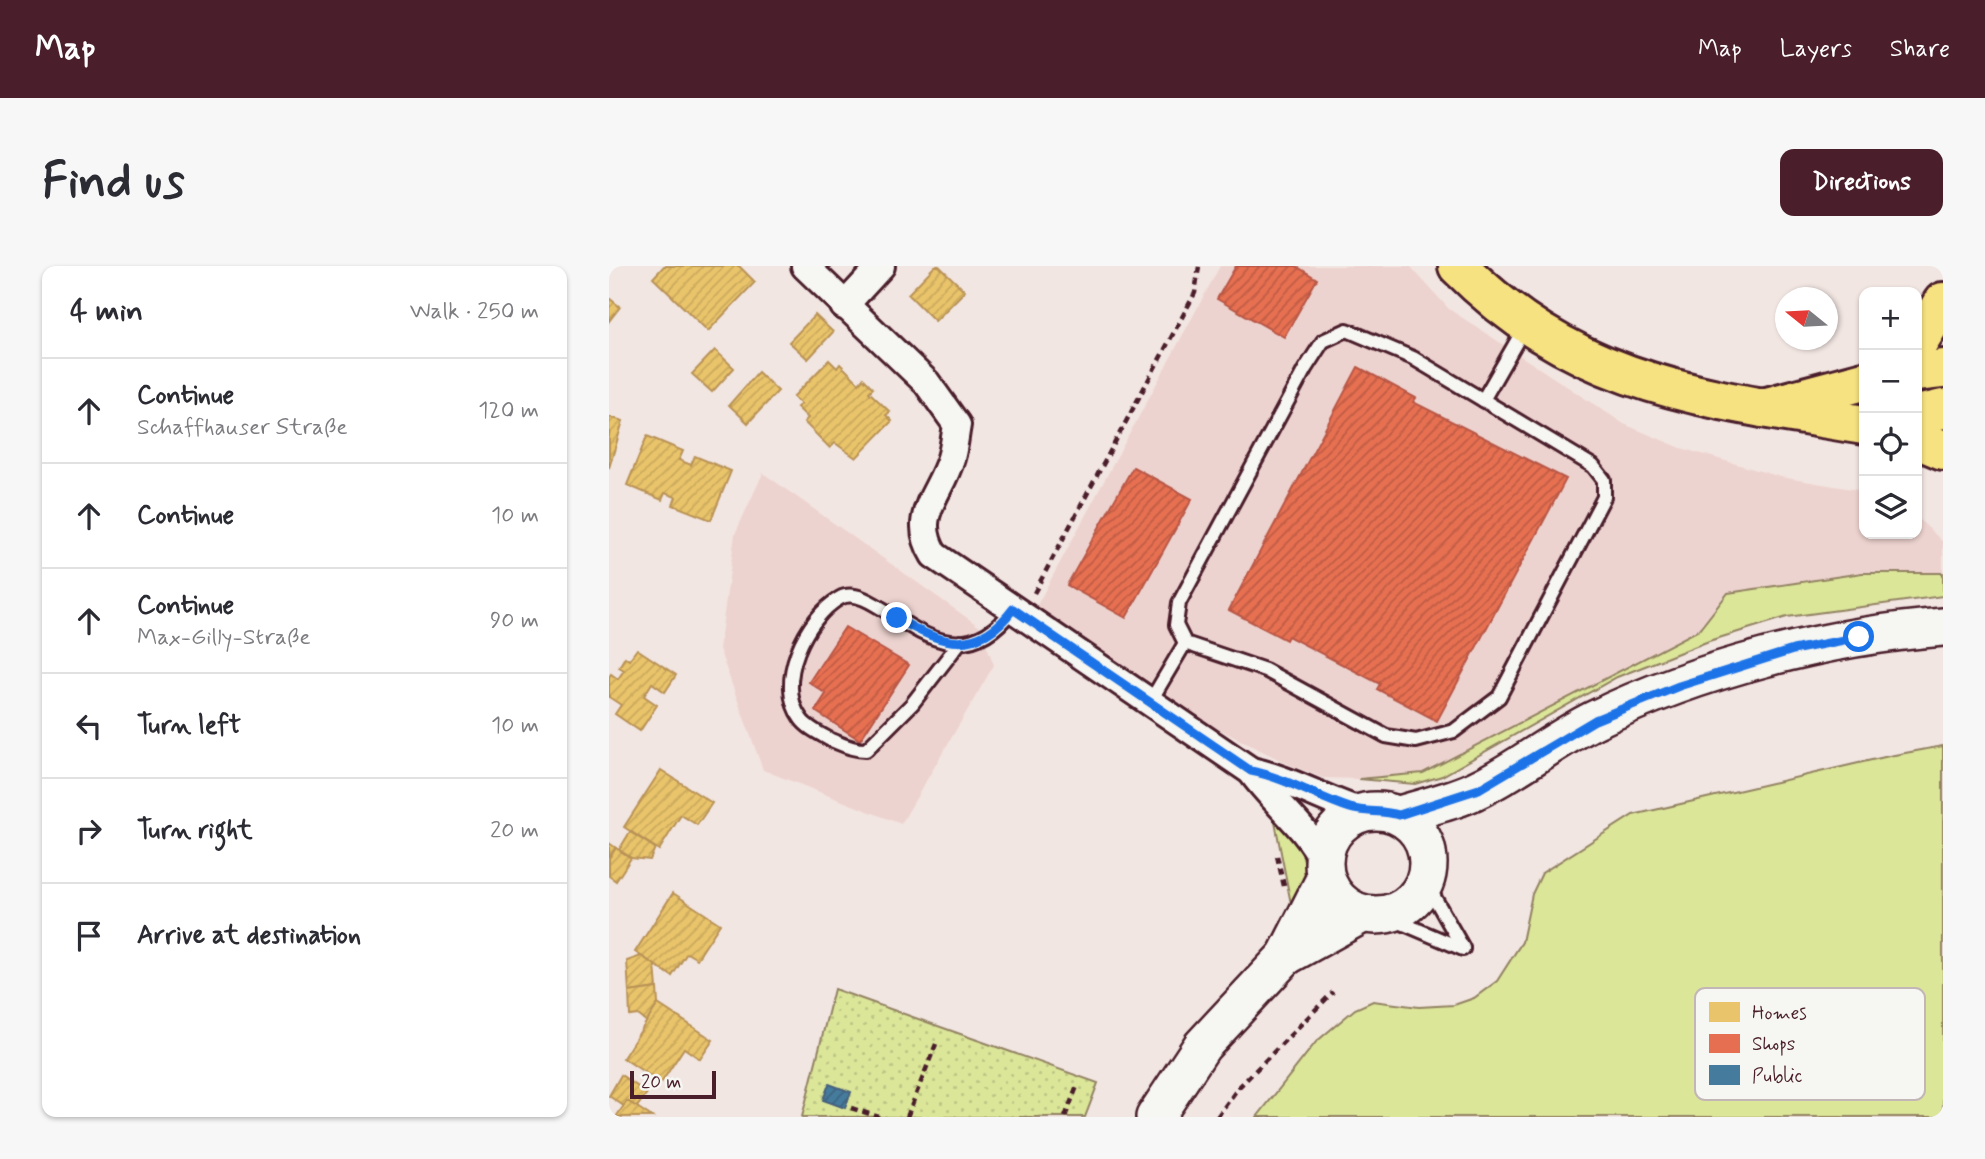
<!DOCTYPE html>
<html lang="en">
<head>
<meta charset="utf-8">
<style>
  :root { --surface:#fff; --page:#f7f7f7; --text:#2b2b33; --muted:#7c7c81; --line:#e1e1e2; --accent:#4a1f2b }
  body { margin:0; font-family:Mynerve,sans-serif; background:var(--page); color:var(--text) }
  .controls { position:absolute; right:21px; top:21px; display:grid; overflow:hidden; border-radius:14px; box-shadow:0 2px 5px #0004 }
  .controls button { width:63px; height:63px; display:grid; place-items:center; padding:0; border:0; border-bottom:2px solid var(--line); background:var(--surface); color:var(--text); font:35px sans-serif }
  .compass { position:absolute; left:1166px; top:21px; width:63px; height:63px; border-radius:50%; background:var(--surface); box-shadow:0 2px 5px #0004; rotate:288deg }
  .scale { position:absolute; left:21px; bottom:18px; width:86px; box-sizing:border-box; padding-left:7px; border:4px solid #4a1f2b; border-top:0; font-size:19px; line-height:24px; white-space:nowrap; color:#4a1f2b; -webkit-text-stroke:5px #f6f6f2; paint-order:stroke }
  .stop { position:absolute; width:21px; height:21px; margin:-16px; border:5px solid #1a73e8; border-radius:50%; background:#fff }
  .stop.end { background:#1a73e8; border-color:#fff; box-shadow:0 2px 7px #0008 }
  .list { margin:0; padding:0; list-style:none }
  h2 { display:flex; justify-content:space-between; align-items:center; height:91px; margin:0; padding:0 28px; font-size:30px }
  h2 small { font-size:23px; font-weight:400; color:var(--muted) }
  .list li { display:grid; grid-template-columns:46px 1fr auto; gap:21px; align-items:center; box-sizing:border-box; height:105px; padding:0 28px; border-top:2px solid var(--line) }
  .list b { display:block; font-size:26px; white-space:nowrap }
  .list p { margin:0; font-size:23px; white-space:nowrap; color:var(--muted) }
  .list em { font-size:23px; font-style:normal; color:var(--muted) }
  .icon { flex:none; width:38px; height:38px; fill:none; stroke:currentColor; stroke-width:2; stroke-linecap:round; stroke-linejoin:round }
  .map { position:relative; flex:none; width:1334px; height:851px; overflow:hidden; border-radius:14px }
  header { display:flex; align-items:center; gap:42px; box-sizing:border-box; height:98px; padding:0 35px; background:var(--accent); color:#fff }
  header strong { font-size:33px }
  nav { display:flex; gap:38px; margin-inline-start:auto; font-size:24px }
  .intro { display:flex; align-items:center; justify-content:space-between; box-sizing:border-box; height:168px; padding:0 42px }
  h1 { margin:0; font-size:49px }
  .button { padding:18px 32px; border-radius:14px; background:var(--accent); color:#fff; font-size:24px; font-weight:700 }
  main { display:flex; gap:42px; padding:0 42px }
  aside { flex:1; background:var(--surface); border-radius:14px; box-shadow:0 2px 5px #0004 }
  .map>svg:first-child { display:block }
  .built { fill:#edd3cf }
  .green { fill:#dbe699; stroke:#928262; stroke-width:2 }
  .park { fill:url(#park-dots); stroke:#928262; stroke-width:2 }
  .homes { fill:url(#homes-hatch); stroke:#b99257; stroke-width:2 }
  .shops { fill:url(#shops-hatch); stroke:#b85746; stroke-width:2 }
  .public { fill:url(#public-hatch); stroke:#465f7b; stroke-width:2 }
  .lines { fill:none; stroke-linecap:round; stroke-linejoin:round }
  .service-casing { stroke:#4a1f2b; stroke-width:18 }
  .minor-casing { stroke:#4a1f2b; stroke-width:32 }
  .secondary-casing { stroke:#4a1f2b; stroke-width:42 }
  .primary-casing { stroke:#4a1f2b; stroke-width:44 }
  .trunk-casing { stroke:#4a1f2b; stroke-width:44 }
  .path { stroke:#4a1f2b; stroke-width:4.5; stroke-dasharray:7 5; stroke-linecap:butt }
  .service { stroke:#f6f6f2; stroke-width:12 }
  .minor { stroke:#f6f6f2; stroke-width:26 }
  .secondary { stroke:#f6f6f2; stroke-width:37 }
  .primary { stroke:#f7e281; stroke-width:38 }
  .trunk { stroke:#f7e281; stroke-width:38 }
  .route { stroke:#1a73e8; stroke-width:9 }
  .key { fill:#f6f6f2; stroke:#c2b6b6; stroke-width:2 }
  .key-label { font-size:19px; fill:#4a1f2b }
</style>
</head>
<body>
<header>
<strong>Map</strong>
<nav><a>Map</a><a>Layers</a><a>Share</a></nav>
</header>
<div class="intro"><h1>Find us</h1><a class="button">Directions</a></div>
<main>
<aside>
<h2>4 min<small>Walk · 250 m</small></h2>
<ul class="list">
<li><svg class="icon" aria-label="ahead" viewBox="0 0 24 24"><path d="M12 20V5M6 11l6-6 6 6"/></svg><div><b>Continue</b><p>Schaffhauser Straße</p></div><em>120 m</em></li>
<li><svg class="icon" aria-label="ahead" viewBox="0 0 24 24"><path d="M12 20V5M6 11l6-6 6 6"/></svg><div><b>Continue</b></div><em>10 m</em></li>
<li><svg class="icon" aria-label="ahead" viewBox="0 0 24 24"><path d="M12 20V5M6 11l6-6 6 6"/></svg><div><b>Continue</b><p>Max-Gilly-Straße</p></div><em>90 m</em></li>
<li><svg class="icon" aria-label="left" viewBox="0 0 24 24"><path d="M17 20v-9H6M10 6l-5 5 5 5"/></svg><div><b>Turn left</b></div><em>10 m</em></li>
<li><svg class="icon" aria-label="right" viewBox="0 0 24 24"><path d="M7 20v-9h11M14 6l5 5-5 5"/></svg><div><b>Turn right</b></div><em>20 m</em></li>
<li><svg class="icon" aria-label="arrive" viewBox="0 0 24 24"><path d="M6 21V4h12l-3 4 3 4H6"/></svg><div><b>Arrive at destination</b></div></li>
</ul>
</aside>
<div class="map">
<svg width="1334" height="851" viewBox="0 0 1334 851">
  <defs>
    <pattern id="park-dots" width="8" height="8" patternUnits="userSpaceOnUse" patternTransform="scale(1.75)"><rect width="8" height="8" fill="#dbe699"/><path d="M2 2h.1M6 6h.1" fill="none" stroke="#bdc584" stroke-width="1.8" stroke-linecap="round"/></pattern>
    <pattern id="homes-hatch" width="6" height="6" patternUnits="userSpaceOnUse" patternTransform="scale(1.75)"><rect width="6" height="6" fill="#e9c46a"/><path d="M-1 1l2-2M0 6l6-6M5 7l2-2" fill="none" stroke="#c9a85c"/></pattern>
    <pattern id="shops-hatch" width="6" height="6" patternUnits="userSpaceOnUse" patternTransform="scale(1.75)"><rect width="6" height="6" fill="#e76f51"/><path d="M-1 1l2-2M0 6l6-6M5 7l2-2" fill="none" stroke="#bd5b43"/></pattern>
    <pattern id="public-hatch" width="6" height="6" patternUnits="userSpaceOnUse" patternTransform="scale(1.75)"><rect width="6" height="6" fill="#457b9d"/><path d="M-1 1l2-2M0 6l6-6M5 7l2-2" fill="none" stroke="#3c6480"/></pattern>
  </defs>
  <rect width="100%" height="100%" fill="#f2e6e2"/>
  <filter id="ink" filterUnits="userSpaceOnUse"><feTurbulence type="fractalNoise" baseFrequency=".0143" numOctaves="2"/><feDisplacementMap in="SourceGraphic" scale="14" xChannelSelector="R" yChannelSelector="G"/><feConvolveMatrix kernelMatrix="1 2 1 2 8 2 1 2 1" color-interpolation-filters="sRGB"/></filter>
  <g filter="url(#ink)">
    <g class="built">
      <polygon points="611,0 801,0 840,43 1015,158 1072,182 1172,211 1255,225 1255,268 1308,268 1308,252 1310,253 1334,276 1334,307 1253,307 1119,327 1091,364 814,507 750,513 714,512 679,498 591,454 427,341"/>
      <polygon points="154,207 371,361 385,399 292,558 154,504 110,383 126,268"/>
    </g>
    <g class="green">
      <polygon points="1253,307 1334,307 1334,330 1178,351 1100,375 1008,411 833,510 806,518 750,513 814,507 1090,364 1119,327"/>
      <polygon points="1334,480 1334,851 648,851 707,776 746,743 764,735 810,741 845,739 865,732 888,715 913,676 923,628 933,607 1024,549 1280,490"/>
      <path d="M665,551C691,578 711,602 682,638Z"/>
    </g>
    <polygon class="park" points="225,723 489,817 476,851 193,851"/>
    <g class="homes">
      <polygon points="55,0 130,0 146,16 99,65 44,12"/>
      <polygon points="326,0 330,0 356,25 326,55 299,28"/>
      <polygon points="0,32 11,41 0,55"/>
      <polygon points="206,49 224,66 199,93 180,76"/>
      <polygon points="106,84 125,102 103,126 83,108"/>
      <polygon points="220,94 228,102 231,98 250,117 254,112 264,122 260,126 281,146 277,149 283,155 247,192 226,177 221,182 195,156 199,152 188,141 192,138 184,131"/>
      <polygon points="149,106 169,125 139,157 120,139"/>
      <polygon points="0,151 14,155 0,202"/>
      <polygon points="38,170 74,185 70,194 82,199 86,190 122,205 102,254 64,239 67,231 56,227 53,234 18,219"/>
      <polygon points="28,383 67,409 56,426 43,417 35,430 48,439 31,465 6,448 12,439 0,431 0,411 2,408 9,413 15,404 10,401 16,391 20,394"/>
      <polygon points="52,504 103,537 88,559 72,549 50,584 15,561"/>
      <polygon points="21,566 46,582 41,594 22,592 10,584"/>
      <polygon points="0,577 7,582 0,592"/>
      <polygon points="7,582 22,592 7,615 0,610 0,592"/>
      <polygon points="64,627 111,658 88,693 78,687 63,710 26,686"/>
      <polygon points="32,690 46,699 48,722 20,726 18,695"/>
      <polygon points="48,722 49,738 38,756 29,749 21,750 20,726"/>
      <polygon points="49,738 104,774 91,793 75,782 52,817 14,792"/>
      <polygon points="12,809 38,827 28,841 18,835 15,840 0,830"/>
      <polygon points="18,835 28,841 43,851 7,851"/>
    </g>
    <g class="shops">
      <polygon points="627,0 687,0 708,13 675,71 608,33"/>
      <polygon points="749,101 807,132 804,136 957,213 828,455 768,423 771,418 679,370 677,374 620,344"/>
      <polygon points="524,201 583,233 517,352 458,319"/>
      <polygon points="236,361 300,399 251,474 206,445 217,428 200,416"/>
    </g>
    <polygon class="public" points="220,818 242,826 236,842 214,834"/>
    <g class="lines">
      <defs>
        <g id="service">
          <polyline points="874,134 917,59"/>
          <path d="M351,376L303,438L257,484C244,484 235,479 222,474C213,469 198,462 192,453C165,417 197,351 231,332C269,311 336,433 404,343"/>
          <polyline points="541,436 576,377 656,404 777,470 807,475 845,465 890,431 995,231 995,214 984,200 804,92 738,64 714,75 696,103 570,337 567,359 576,377"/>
          <polyline points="816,615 854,682"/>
          <polyline points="774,649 854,683"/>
        </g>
        <g id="minor">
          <path d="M196,0L318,117L348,159C346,170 345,182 342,192C331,229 301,250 325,289L642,505C665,537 697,560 714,594"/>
          <polyline points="235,40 272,0"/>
          <path d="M642,505C681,513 715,534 753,546"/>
        </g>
        <g id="secondary">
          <circle cx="767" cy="597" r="52"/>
          <path d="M790,549C816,541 846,535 871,522C910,503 945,474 985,454C1090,403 1218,370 1334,361"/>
          <polyline points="677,690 753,648"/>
          <polyline points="546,851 593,780 677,690 716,613"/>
        </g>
        <g id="primary">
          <polyline points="1308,78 1334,36"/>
          <polyline points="1308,106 1334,103"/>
          <polyline points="1154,142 1255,115"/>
          <polyline points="1308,149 1334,143"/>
        </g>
        <g id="trunk">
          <path d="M849,0C969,121 1096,132 1255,159"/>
          <polyline points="1308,173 1334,184"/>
        </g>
      </defs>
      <use href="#service" class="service-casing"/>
      <use href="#minor" class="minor-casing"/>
      <use href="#secondary" class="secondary-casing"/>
      <use href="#primary" class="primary-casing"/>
      <use href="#trunk" class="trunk-casing"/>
      <g class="path">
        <polyline points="425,327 586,27 590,0"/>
        <polyline points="668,590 675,620"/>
        <polyline points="242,842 270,851"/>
        <polyline points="298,851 327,778"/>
        <polyline points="456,851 469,818"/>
        <polyline points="608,851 629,822 724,726"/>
      </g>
      <use href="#service" class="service"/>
      <use href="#minor" class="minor"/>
      <use href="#secondary" class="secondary"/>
      <use href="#primary" class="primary"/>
      <use href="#trunk" class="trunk"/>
    </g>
  </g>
  <g class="lines" filter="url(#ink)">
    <path class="route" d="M288,352C332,380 369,390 404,343L642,505C678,512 707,531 741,542C757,547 773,544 790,549L870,523L986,454L1070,420L1184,384L1250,371"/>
  </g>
  <rect x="1086" y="722" width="230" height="112" rx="10" class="key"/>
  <rect x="1100" y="736" width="31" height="20" fill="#e9c46a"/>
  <rect x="1100" y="768" width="31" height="19" fill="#e76f51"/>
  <rect x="1100" y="799" width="31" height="20" fill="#457b9d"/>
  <g class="key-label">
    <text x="1143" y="753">Homes</text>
    <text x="1143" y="784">Shops</text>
    <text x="1143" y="816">Public</text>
  </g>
</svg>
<div class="controls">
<button>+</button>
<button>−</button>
<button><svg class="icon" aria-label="locate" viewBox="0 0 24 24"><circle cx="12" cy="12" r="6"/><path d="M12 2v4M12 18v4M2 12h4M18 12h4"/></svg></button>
<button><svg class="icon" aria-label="layers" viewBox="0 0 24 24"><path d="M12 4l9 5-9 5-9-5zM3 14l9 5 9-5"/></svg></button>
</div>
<svg class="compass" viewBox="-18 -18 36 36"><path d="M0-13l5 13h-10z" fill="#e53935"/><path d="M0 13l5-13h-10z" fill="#7c7c81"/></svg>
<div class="scale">20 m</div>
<div class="stop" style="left:1250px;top:371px"></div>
<div class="stop end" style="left:288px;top:352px"></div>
</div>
</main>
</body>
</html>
